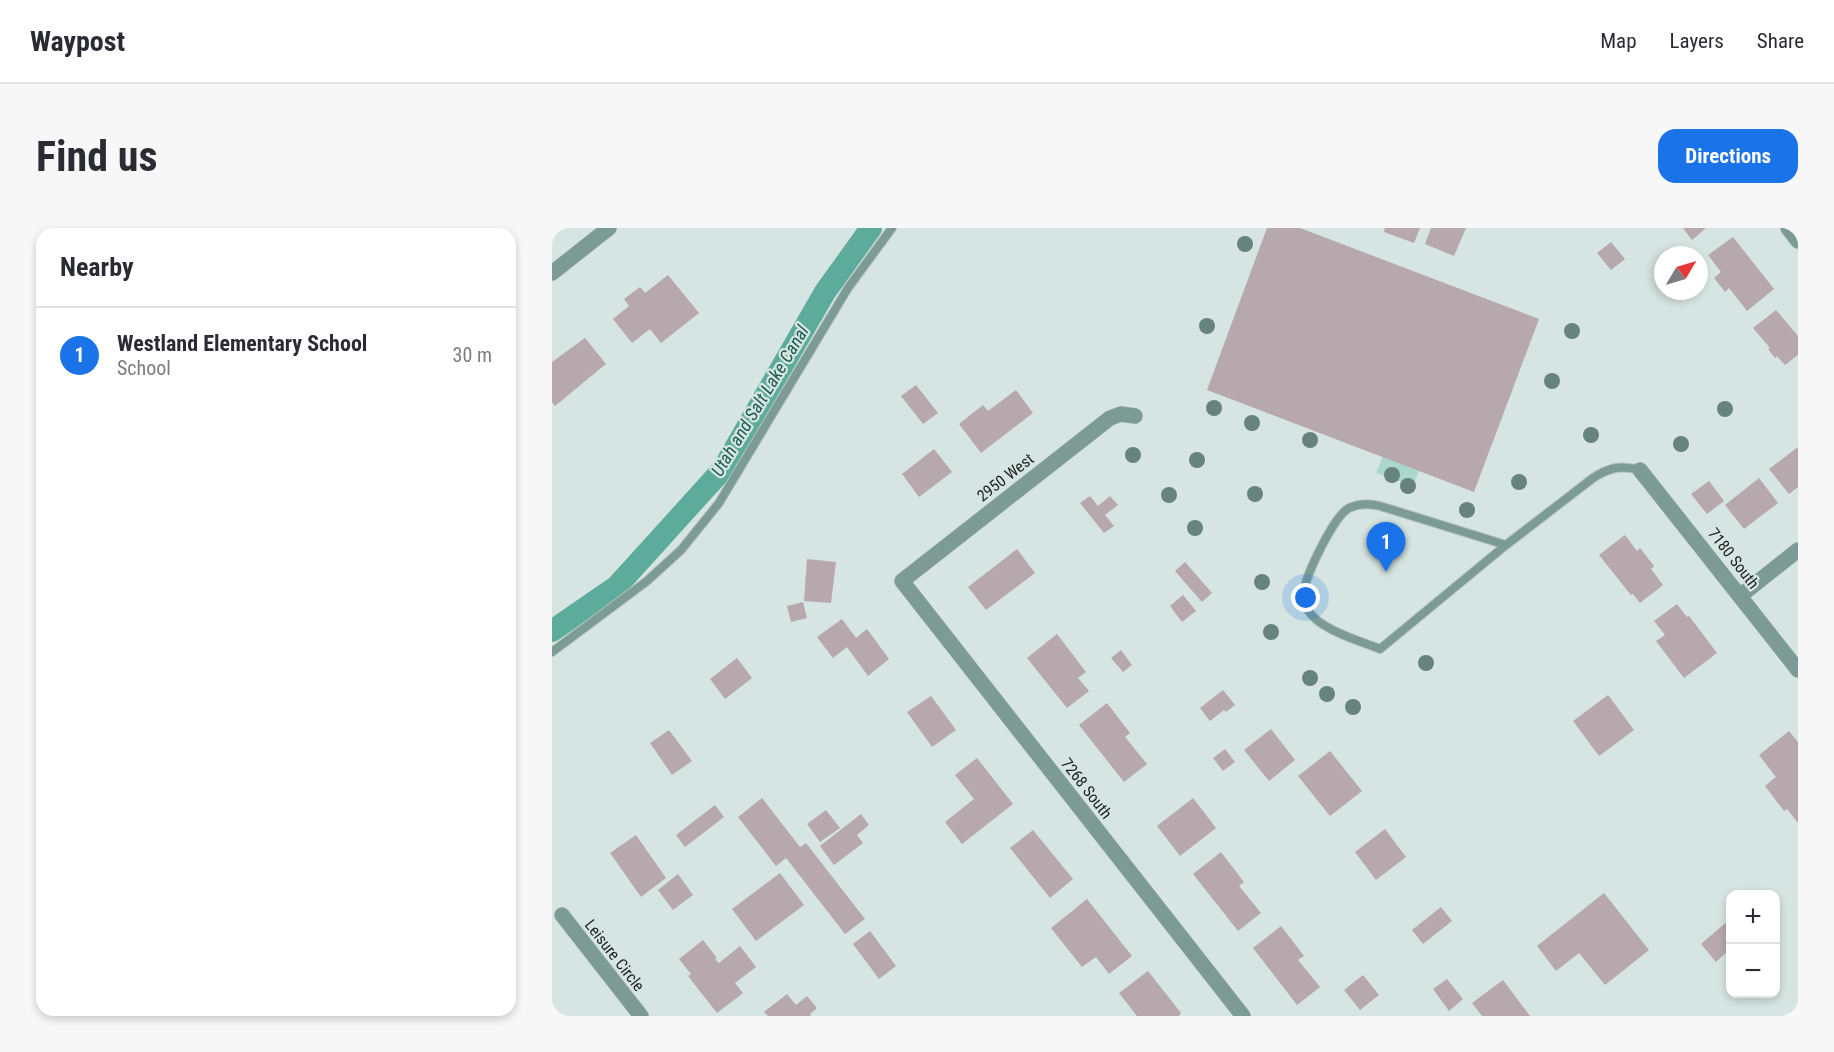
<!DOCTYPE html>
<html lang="en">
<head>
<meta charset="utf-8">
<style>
  :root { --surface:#fff; --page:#f7f7f7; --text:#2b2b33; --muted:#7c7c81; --line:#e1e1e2; --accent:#1a73e8 }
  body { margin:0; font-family:"Roboto Condensed",sans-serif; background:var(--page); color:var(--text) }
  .controls { position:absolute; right:18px; bottom:18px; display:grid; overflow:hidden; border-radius:12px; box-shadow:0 3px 9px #0003 }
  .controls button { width:54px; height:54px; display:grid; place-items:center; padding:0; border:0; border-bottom:2px solid var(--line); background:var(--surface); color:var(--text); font:30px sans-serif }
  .compass { position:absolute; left:1102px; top:18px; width:54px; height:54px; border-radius:50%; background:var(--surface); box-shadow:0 3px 9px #0003; rotate:52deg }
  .you { position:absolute; left:754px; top:370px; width:21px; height:21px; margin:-15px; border:4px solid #fff; border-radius:50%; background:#1a73e8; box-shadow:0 0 0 9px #1a73e833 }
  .badge { display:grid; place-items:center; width:39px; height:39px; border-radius:50%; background:var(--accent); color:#fff; font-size:20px; font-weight:700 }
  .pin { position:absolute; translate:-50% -50px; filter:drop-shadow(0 2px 3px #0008) }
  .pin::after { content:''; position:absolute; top:32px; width:21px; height:18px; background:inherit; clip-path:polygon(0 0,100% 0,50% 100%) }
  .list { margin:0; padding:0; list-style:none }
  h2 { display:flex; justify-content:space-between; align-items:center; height:78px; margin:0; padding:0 24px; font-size:26px }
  h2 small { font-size:20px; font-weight:400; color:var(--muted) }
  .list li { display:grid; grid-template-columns:39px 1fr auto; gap:18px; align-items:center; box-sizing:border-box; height:96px; padding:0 24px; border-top:2px solid var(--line) }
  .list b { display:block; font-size:22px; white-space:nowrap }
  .list p { margin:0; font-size:20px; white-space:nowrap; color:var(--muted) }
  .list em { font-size:20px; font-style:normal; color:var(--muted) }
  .map { position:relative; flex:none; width:1246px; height:788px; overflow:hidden; border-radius:18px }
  header { display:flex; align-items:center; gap:36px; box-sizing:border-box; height:84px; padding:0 30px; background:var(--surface); border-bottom:2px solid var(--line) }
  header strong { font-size:28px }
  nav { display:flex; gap:33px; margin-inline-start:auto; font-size:21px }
  .intro { display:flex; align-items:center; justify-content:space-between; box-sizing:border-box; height:144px; padding:0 36px }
  h1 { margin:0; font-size:42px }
  .button { padding:15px 27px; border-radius:18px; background:var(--accent); color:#fff; font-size:21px; font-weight:700 }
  main { display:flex; gap:36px; padding:0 36px }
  aside { flex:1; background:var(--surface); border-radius:18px; box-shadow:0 3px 9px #0003 }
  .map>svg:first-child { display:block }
  .green { fill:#a9d7cc }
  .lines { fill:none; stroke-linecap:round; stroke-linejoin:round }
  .canal { stroke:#5dac9b; stroke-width:22 }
  .building { fill:#b6a8ad }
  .service-casing { stroke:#b4c2be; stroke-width:10 }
  .minor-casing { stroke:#b4c2be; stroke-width:16 }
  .service { stroke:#7c9b94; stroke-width:8 }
  .minor { stroke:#7c9b94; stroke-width:15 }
  .tree { fill:#67837d }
  .labels { text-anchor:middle; stroke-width:4.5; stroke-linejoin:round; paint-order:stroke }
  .street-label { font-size:16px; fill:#1b211f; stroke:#d6e5e1 }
  .water-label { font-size:18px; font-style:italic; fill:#1b5b50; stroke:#d6e5e1 }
</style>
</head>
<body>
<header>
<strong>Waypost</strong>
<nav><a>Map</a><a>Layers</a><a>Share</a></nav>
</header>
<div class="intro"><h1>Find us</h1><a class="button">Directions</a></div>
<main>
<aside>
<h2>Nearby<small></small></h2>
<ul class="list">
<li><span class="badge">1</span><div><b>Westland Elementary School</b><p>School</p></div><em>30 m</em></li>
</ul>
</aside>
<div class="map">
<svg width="1246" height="788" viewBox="0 0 1246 788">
  <rect width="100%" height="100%" fill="#d6e5e1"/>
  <polygon class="green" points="833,223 869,237 861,258 824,245"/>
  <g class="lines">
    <polyline class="canal" points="0,403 65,358 171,241 273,64 319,0"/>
  </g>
  <g class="building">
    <polygon points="715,0 748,0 987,91 922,264 655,162"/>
    <polygon points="833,0 868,0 862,15 832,4"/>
    <polygon points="879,0 914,0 902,28 873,16"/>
    <polygon points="1131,0 1154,0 1140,12"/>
    <polygon points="1181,9 1222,61 1195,83 1177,60 1173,64 1162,50 1169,44 1156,27"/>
    <polygon points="1059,14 1073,31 1059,42 1045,25"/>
    <polygon points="116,47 147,85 109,115 98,101 80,115 61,91 77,78 72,71 88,59 93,65"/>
    <polygon points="1224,82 1246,108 1246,127 1233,137 1225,128 1223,130 1216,121 1218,120 1201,100"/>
    <polygon points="33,110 54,136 3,178 0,174 0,134"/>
    <polygon points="364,157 386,185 371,196 349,168"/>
    <polygon points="464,162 481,185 429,225 407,196 431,177 436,183"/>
    <polygon points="1246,219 1246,259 1237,266 1217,241"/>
    <polygon points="382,221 400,244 367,269 350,246"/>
    <polygon points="1207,250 1226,275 1192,301 1173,277"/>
    <polygon points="1157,253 1172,273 1155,286 1139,266"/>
    <polygon points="538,268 546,278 558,268 566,277 553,287 562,298 552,305 528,275"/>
    <polygon points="1073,307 1085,323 1088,320 1102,338 1099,341 1111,357 1088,375 1081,366 1079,367 1047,327"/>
    <polygon points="465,321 483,345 434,382 416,359"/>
    <polygon points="255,331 284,334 279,375 252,373"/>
    <polygon points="633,334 660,365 650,374 623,343"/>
    <polygon points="631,367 644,383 630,394 618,378"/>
    <polygon points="251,374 255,390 239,394 235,378"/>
    <polygon points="1125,376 1135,389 1137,388 1165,425 1132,450 1104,413 1113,407 1102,393"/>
    <polygon points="290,391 304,410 315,401 337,431 316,448 295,419 281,430 265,409"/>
    <polygon points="505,406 534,444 526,450 537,463 515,480 475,430"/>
    <polygon points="569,422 580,437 571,444 559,430"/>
    <polygon points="185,430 200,450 173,471 158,451"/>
    <polygon points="671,462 683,477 674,484 672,482 658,493 648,480"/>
    <polygon points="1056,467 1082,502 1047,528 1021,493"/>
    <polygon points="379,468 404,502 380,519 355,484"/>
    <polygon points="555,475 578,505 573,509 595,536 572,554 527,497"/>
    <polygon points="719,501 743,532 717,553 692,522"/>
    <polygon points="117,502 140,533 120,547 98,515"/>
    <polygon points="1237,503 1246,514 1246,595 1235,581 1232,583 1213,558 1224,549 1207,527"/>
    <polygon points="673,521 683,534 671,543 661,530"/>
    <polygon points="778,523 810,563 778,588 746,548"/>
    <polygon points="425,530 461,576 410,616 393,594 422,571 403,547"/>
    <polygon points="210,570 248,619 254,615 313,691 293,706 234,630 224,638 186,589"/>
    <polygon points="641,570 664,600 628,628 605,598"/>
    <polygon points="163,577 172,589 133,619 124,607"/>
    <polygon points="274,582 288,600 268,614 255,596"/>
    <polygon points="309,586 317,597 305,607 311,615 282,637 268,618"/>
    <polygon points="833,601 854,629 824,652 803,624"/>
    <polygon points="481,602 521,651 498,670 458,620"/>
    <polygon points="84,607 114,650 89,669 58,625"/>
    <polygon points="669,624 692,654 687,658 709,685 686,703 641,646"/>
    <polygon points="228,645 252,677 204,713 180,681"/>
    <polygon points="126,646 141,667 121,682 106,662"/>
    <polygon points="1052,665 1097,722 1053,757 1027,725 1004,743 985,718"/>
    <polygon points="535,671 580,728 557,746 544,729 530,739 499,700"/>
    <polygon points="889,679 900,693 871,716 860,702"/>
    <polygon points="1178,691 1178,721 1164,734 1149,716"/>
    <polygon points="729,698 752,728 746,732 768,759 745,777 701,720"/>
    <polygon points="318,703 344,738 327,751 301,716"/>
    <polygon points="151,712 165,730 163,731 167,735 188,718 204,739 183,755 191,765 165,785 136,748 139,746 127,731"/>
    <polygon points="596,743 629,785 627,788 585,788 567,765"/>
    <polygon points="811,747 827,767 808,782 792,762"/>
    <polygon points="895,751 911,771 897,783 881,761"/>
    <polygon points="951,752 978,788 930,788 920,775"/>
    <polygon points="235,766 244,777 255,768 265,780 258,786 259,788 216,788 212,784"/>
  </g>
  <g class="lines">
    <defs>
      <g id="service">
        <path d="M954,317L828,278C817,275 808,275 797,280C782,288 753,348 752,364C752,368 754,378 756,382C766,401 808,413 828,421L954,317L1041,250C1058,239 1069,237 1088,242"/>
        <polyline points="0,424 95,353 129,322 167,275 296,60 340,0"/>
      </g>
      <g id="minor">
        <polyline points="1236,0 1246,13"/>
        <polyline points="0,45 57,0"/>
        <polyline points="583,188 569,186 558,190 350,353 691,788"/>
        <polyline points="1088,242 1246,442"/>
        <polyline points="1188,368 1246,322"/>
        <polyline points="10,687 89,788"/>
      </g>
    </defs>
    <use href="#service" class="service-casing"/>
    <use href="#minor" class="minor-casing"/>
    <use href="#service" class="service"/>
    <use href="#minor" class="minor"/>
  </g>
  <g class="tree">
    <circle cx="693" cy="16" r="8"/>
    <circle cx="655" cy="98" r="8"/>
    <circle cx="1020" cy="103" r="8"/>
    <circle cx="1000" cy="153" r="8"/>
    <circle cx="662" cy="180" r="8"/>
    <circle cx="1173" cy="181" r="8"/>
    <circle cx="700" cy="195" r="8"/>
    <circle cx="1039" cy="207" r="8"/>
    <circle cx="758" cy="212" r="8"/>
    <circle cx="1129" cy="216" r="8"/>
    <circle cx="581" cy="227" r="8"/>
    <circle cx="645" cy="232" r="8"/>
    <circle cx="840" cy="247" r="8"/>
    <circle cx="967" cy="254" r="8"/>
    <circle cx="856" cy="258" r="8"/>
    <circle cx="703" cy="266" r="8"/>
    <circle cx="617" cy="267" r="8"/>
    <circle cx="915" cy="282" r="8"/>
    <circle cx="643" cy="300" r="8"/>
    <circle cx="710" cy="354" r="8"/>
    <circle cx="719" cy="404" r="8"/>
    <circle cx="874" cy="435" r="8"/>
    <circle cx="758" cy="450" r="8"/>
    <circle cx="775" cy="466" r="8"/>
    <circle cx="801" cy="479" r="8"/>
  </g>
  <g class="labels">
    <g class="street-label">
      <text transform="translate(453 249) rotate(-38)" y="6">2950 West</text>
      <text transform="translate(1182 330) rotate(52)" y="6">7180 South</text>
      <text transform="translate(535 560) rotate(52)" y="6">7268 South</text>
      <text transform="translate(63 727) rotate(52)" y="6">Leisure Circle</text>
    </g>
    <g class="water-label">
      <text transform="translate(208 173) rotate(-59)" y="6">Utah and Salt Lake Canal</text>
    </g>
  </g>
</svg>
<div class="controls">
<button>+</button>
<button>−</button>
</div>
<svg class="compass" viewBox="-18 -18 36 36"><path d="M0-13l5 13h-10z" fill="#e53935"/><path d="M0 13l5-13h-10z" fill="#7c7c81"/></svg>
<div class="you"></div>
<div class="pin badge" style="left:834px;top:344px">1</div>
</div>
</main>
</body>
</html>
